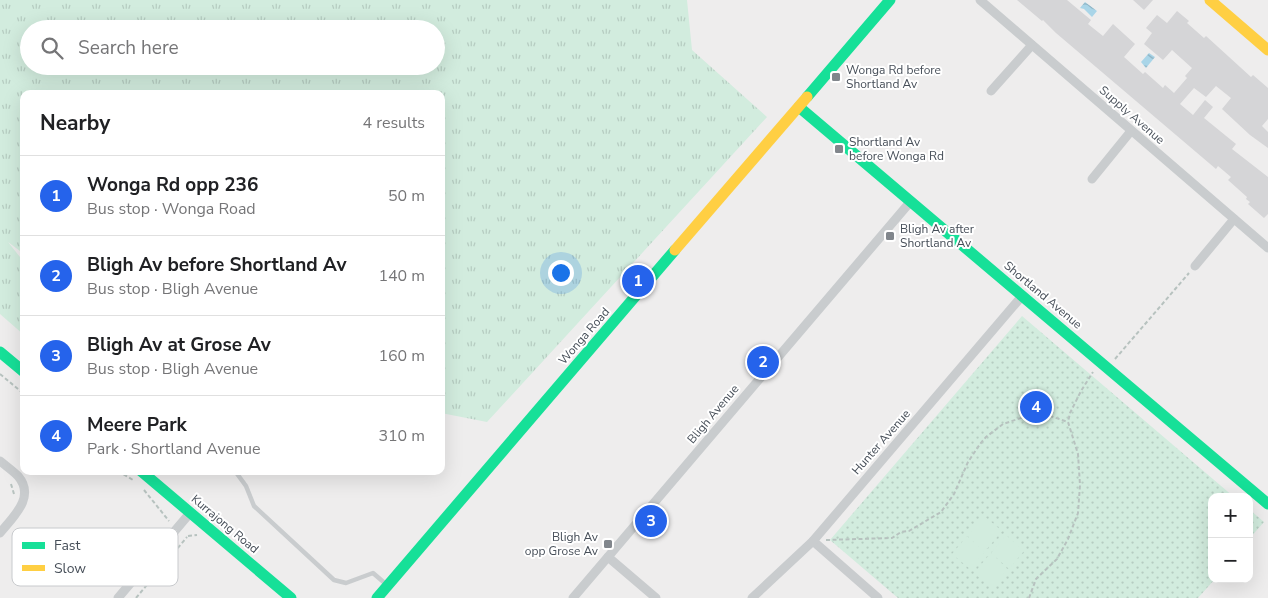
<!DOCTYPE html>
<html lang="en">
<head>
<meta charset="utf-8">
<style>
  :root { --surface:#fff; --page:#f6f6f6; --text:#202124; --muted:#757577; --line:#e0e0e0; --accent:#2563eb }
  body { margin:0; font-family:"Nunito Sans",sans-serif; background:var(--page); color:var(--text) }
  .controls { position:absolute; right:15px; bottom:15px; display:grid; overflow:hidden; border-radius:10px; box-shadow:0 5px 20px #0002 }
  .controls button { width:45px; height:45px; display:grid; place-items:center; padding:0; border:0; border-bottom:1px solid var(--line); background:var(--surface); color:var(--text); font:25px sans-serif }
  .you { position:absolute; left:560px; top:272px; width:18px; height:18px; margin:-12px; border:4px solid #fff; border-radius:50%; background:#1a73e8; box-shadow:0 0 0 8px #1a73e833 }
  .badge { display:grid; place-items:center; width:32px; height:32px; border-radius:50%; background:var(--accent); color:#fff; font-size:16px; font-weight:700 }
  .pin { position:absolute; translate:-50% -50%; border:2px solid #fff; box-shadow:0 1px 5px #0006 }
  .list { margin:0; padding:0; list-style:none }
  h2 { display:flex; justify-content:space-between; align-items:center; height:65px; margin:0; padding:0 20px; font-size:21px }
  h2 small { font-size:16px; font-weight:400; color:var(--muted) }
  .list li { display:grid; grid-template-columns:32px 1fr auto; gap:15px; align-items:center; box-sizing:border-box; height:80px; padding:0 20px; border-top:1px solid var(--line) }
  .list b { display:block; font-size:19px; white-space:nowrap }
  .list p { margin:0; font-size:16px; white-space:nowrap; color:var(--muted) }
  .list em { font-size:16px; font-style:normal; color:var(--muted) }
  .icon { flex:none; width:28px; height:28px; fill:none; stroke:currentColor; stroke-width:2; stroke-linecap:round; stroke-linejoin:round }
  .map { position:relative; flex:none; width:1268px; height:598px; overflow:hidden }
  .search { position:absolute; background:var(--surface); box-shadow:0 5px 20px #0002; left:20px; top:20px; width:425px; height:55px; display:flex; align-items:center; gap:12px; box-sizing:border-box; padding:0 18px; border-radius:28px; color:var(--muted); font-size:19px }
  .panel { position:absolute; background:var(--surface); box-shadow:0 5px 20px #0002; left:20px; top:90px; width:425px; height:385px; border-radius:10px }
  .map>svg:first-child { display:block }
  .grass { fill:url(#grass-tufts); fill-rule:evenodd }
  .park { fill:url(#park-dots) }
  .garden { fill:#d2ecde }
  .water { fill:url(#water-waves) }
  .building { fill:#d5d5d7 }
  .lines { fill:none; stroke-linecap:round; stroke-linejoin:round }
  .path { stroke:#b7c2bf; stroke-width:2; stroke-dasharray:4 2.5; stroke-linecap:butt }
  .lane { stroke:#c9ccce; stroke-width:4.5 }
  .street { stroke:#c9ccce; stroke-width:9 }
  .fast { stroke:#16e098; stroke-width:11 }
  .slow { stroke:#ffcf43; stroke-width:11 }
  .poi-dot { fill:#81868c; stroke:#fff; stroke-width:2 }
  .labels { text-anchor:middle; stroke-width:4; stroke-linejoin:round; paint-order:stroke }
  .poi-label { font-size:12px; fill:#464e58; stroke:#fff; text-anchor:start }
  .street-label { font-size:12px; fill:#464e58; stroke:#fff }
  .key { fill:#fff; stroke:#c8cacd; stroke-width:1 }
  .key-label { font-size:14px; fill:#464e58 }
</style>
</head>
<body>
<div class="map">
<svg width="1268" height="598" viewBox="0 0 1268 598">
  <defs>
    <pattern id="grass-tufts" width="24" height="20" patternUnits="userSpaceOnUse" patternTransform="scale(1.25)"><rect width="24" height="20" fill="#d2ecde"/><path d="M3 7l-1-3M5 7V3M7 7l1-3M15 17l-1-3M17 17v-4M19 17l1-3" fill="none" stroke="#b6ccc1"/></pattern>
    <pattern id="park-dots" width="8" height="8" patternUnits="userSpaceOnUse" patternTransform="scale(1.25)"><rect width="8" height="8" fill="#d2ecde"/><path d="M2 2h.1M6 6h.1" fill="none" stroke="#b6ccc1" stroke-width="1.8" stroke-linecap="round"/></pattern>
    <pattern id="water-waves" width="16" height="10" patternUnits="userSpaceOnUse" patternTransform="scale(1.25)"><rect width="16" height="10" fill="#a9d5e8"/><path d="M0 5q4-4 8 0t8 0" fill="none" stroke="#8bafbf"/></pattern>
  </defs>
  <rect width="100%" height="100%" fill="#eeeded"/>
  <path class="grass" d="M0,0H687L692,50L767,117L487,422L441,413V94H24V254L8,242L24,262V335L0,314ZM29,29H436V66H29Z"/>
  <g class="park">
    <polygon points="1022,316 1234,497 1212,497 1212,579 1215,579 1198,598 898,598 830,540"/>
    <polygon points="1249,509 1264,522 1249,539"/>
  </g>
  <g class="garden">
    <polygon points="984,516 1002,531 987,549 969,534"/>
    <polygon points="1006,535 1024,551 1009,569 991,553"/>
    <polygon points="967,536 985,552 970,569 952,554"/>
    <polygon points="989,555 1007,570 992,588 974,573"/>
  </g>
  <g class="water">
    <polygon points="1085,2 1097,11 1092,17 1084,9 1080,8"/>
    <polygon points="1149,53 1155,57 1146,68 1141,62"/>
  </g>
  <g class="building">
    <polygon points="1017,0 1067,0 1091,20 1088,24 1103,36 1113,24 1135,44 1124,57 1143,74 1145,72 1163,88 1165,85 1174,93 1187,78 1185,76 1192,68 1172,50 1163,60 1144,44 1152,33 1146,28 1157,15 1167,23 1177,11 1189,21 1187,23 1204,38 1206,36 1251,77 1253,75 1268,88 1268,119 1262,126 1268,132 1268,148 1250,135 1222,109 1231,98 1216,86 1206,97 1194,88 1180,104 1193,115 1205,100 1213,107 1204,118 1236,144 1232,149 1268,177 1268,214 1264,218 1248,204 1250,202 1246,199 1247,197 1228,180 1231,177 1218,166 1216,169 1056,33 1043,20 1042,21"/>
    <polygon points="1133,0 1153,0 1144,10"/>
  </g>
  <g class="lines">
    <g class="path">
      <polyline points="1115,359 1189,273"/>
      <polyline points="0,374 24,394"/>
      <polyline points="118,471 133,480"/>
      <polyline points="11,484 14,494"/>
      <polyline points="144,490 169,521"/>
      <polyline points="188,536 197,535"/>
      <polyline points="826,540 892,538 901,532 909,531 941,512 954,494 968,462 980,444 986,437 1003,424 1030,415 1050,416 1068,422"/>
      <polyline points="136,598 187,537"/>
      <polyline points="1029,598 1036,579 1057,559 1068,539 1078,513 1080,485 1078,454 1068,422 1070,413 1081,391 1093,372"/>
    </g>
    <polyline class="lane" points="235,471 246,486 254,506 334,580 346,583 373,573 387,585"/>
    <g class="street">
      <polyline points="980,0 1268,248"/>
      <polyline points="991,91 1032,45"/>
      <polyline points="1092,179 1131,131"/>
      <polyline points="1195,266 1234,219"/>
      <path d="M0,461C6,466 13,471 18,476C36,497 13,517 0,533"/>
      <polyline points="813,541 878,598"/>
      <polyline points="608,557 656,598"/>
      <polyline points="118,598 190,513"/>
      <polyline points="573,598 911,201"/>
      <polyline points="752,598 813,541 1022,296"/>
    </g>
    <g class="fast">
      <polyline points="807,97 890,0"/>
      <polyline points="799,107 1268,504"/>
      <polyline points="0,352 24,372"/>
      <polyline points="141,471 291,598"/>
      <polyline points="377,598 675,250"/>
    </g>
    <g class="slow">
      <polyline points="1210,0 1268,50"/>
      <polyline points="675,250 807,97"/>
    </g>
  </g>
  <g class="poi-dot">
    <rect x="831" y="72" width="10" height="10" rx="2.5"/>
    <rect x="834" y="144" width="10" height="10" rx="2.5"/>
    <rect x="885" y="231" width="10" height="10" rx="2.5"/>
    <rect x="603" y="539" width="10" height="10" rx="2.5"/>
  </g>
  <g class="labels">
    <g class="poi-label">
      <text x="846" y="74">Wonga Rd before<tspan x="846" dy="14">Shortland Av</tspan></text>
      <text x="849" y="146">Shortland Av<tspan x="849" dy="14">before Wonga Rd</tspan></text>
      <text x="900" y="233">Bligh Av after<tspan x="900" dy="14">Shortland Av</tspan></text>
      <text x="598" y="541" text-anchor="end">Bligh Av<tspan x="598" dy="14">opp Grose Av</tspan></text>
    </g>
    <g class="street-label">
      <text transform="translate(1132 115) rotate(41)" y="4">Supply Avenue</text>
      <text transform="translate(1043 295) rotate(40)" y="4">Shortland Avenue</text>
      <text transform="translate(584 336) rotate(-49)" y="4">Wonga Road</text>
      <text transform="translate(713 414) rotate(-50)" y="4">Bligh Avenue</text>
      <text transform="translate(881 442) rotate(-49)" y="4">Hunter Avenue</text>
      <text transform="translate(225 524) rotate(40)" y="4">Kurrajong Road</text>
    </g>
  </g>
  <rect x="12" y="528" width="166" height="58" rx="8" class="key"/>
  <rect x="22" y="542" width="23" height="7" fill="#16e098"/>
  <rect x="22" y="565" width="23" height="6" fill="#ffcf43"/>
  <g class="key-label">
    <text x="54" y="550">Fast</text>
    <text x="54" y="573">Slow</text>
  </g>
</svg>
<div class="controls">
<button>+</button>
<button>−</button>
</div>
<div class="you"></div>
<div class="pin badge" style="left:638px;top:281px">1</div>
<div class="pin badge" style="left:763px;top:362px">2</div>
<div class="pin badge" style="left:651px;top:521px">3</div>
<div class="pin badge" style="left:1036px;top:407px">4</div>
<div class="search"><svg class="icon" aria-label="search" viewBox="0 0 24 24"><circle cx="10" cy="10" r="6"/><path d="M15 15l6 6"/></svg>Search here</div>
<section class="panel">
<h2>Nearby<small>4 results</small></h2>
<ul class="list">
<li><span class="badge">1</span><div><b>Wonga Rd opp 236</b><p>Bus stop · Wonga Road</p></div><em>50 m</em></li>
<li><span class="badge">2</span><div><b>Bligh Av before Shortland Av</b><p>Bus stop · Bligh Avenue</p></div><em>140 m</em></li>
<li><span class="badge">3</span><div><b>Bligh Av at Grose Av</b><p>Bus stop · Bligh Avenue</p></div><em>160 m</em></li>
<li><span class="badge">4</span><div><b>Meere Park</b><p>Park · Shortland Avenue</p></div><em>310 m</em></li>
</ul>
</section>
</div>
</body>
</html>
